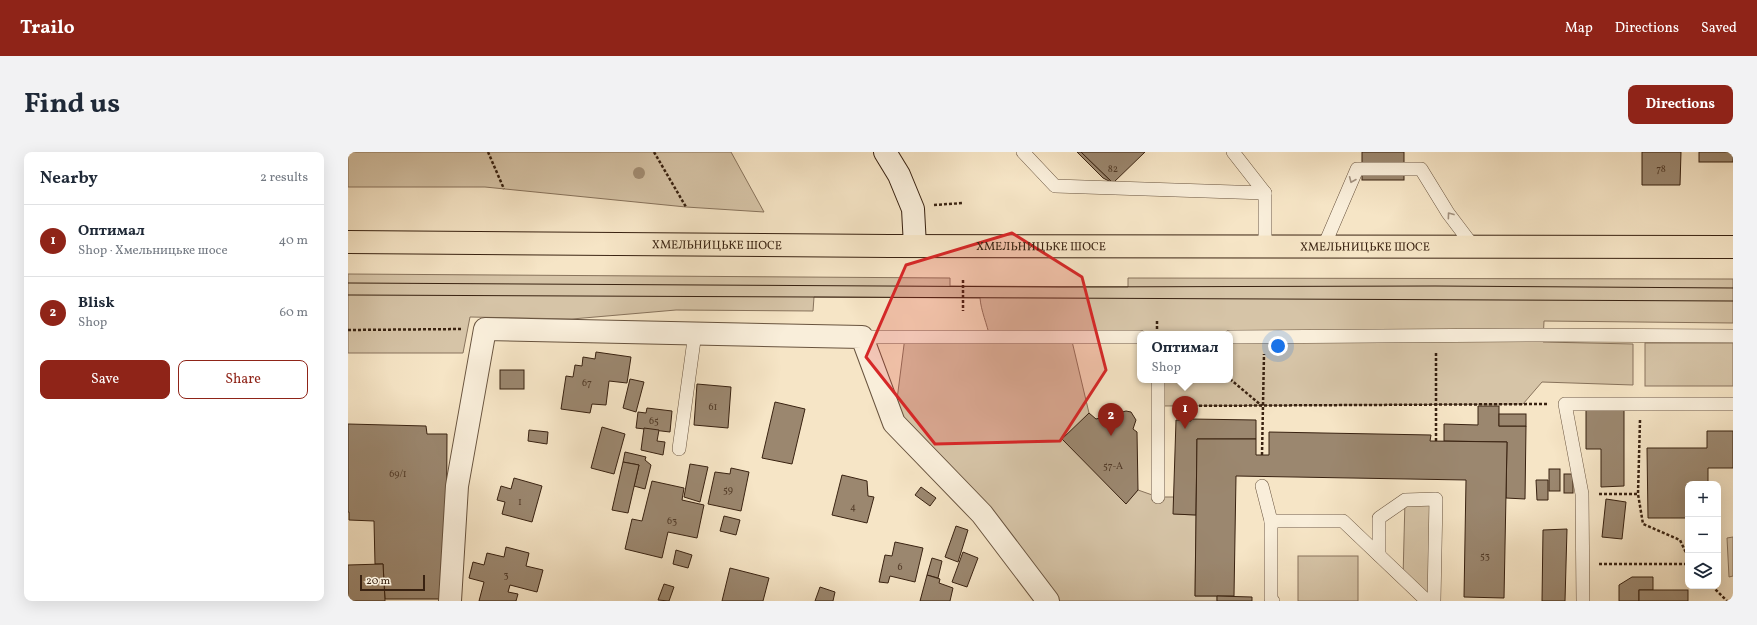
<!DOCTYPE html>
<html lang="en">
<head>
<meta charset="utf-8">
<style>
  :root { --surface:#fff; --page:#f2f2f3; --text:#1f2937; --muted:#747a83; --line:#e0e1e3; --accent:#8f2418 }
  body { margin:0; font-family:Vollkorn,serif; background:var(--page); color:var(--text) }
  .controls { position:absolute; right:12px; bottom:12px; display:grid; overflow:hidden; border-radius:8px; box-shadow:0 4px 16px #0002 }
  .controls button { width:36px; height:36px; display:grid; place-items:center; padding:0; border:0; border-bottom:1px solid var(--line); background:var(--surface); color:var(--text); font:20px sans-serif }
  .scale { position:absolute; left:12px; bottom:10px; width:65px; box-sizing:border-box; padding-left:4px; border:2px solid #392211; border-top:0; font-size:11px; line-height:14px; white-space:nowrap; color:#392211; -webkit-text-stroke:3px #f9eeda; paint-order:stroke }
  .you { position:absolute; left:930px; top:194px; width:14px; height:14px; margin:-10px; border:3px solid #fff; border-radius:50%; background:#1a73e8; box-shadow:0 0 0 6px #1a73e833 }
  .badge { display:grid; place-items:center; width:26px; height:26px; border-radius:50%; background:var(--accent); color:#fff; font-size:13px; font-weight:700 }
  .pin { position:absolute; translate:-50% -33px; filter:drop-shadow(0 1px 2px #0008) }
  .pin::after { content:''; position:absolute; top:21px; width:14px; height:12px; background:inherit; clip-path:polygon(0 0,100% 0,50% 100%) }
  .popup { position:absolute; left:789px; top:179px; width:96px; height:52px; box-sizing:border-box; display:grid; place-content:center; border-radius:8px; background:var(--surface); filter:drop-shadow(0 1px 3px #0005); font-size:13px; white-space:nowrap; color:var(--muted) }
  .popup b { font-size:15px; color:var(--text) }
  .popup::after { content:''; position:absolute; left:50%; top:100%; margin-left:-8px; border:8px solid transparent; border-top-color:var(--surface) }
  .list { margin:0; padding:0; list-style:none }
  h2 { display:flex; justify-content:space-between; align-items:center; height:52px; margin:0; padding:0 16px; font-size:17px }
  h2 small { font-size:13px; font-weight:400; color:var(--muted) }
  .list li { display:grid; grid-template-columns:26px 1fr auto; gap:12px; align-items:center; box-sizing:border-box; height:72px; padding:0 16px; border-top:1px solid var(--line) }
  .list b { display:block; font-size:15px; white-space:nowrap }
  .list p { margin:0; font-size:13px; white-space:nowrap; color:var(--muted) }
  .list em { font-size:13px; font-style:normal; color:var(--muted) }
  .actions { display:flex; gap:8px; padding:12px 16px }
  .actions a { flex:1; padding:9px 0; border:1px solid var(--accent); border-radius:8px; text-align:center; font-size:14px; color:var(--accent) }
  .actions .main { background:var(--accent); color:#fff }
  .icon { flex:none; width:22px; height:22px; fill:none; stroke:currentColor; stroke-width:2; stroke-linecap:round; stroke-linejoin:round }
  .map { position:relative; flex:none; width:1385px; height:449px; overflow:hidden; border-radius:8px }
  header { display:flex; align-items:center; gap:24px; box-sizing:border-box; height:56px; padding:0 20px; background:var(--accent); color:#fff }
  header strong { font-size:19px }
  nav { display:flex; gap:22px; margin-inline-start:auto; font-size:14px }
  .intro { display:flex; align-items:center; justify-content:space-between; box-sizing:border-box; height:96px; padding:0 24px }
  h1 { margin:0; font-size:28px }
  .button { padding:10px 18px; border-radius:8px; background:var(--accent); color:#fff; font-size:14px; font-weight:700 }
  main { display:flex; gap:24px; padding:0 24px }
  aside { flex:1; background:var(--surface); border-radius:8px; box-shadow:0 4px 16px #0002 }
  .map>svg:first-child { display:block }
  .green { fill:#d6c4a7; stroke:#88735c }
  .building { fill:#9b876f; stroke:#392211 }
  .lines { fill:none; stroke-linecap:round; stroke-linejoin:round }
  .service-casing { stroke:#68533e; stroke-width:14 }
  .minor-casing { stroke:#68533e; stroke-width:24 }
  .secondary-casing { stroke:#392211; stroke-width:24 }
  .primary-casing { stroke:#392211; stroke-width:24 }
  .path { stroke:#392211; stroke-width:2.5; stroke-dasharray:3 2; stroke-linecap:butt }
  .service { stroke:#f9eeda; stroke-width:13 }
  .minor { stroke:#f9eeda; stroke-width:22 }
  .secondary { stroke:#f9eeda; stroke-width:22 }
  .primary { stroke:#f6e5c6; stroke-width:22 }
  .tram { stroke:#392211; stroke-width:1 }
  .tree { fill:#a49077 }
  .oneway { stroke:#a39280 }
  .marked { fill:#d62828; fill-opacity:0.2; stroke:#d62828; stroke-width:3; stroke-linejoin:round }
  .labels { text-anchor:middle; stroke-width:4; stroke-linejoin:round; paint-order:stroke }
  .number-label { font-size:10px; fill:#523b28 }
  .street-label { font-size:12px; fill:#392211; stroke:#f9eeda }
</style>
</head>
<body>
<header>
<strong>Trailo</strong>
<nav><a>Map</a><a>Directions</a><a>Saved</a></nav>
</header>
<div class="intro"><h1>Find us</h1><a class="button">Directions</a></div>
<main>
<aside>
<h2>Nearby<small>2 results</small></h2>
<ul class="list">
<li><span class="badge">1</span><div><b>Оптимал</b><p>Shop · Хмельницьке шосе</p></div><em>40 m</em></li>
<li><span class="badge">2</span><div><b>Blisk</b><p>Shop</p></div><em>60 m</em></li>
</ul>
<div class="actions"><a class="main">Save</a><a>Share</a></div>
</aside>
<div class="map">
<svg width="1385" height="449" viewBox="0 0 1385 449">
  <rect width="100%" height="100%" fill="#f6e5c6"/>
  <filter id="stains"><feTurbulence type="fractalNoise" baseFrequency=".005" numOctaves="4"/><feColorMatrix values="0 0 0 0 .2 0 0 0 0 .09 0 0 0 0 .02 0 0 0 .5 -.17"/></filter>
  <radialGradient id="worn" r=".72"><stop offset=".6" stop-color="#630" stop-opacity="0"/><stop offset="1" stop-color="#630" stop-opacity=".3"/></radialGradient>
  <g class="green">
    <polygon points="0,0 383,0 416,60 338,55 137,35 0,35"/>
    <path d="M0,122L602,126V134L780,135V126L1385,127V171L1196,169L1195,190L1285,192V233L1194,230L1175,252L810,254V228H882V182H792L723,185L741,261L778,351L790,338L810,345H826V362L848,363L847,444H869V449H700L546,271L557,185L642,186C639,172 633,159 632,146L466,145L465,159L328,158L224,167L122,165L115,201H0Z"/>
    <rect x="1297" y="191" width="88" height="43"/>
    <polygon points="1088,347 1086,449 1055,426 1057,348"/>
    <polygon points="1385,385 1385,424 1381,425 1379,386"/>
    <rect x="950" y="404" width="60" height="45"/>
  </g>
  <g class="building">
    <polygon points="729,0 733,0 765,31 755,26"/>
    <polygon points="733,0 797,0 765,31"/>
    <rect x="1014" y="0" width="42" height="28"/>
    <polygon points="1294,0 1333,0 1332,33 1294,33"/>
    <rect x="1351" y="0" width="34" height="10"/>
    <polygon points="248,200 283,205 279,231 261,229 258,253 244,252 242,261 213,257 218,224 225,225 227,213 234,214 235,205 247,207"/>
    <rect x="152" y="218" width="24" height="19"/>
    <polygon points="282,227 296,230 288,260 275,256"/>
    <polygon points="349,232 383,235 380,276 346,273"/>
    <polygon points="427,250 457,257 444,312 414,306"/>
    <polygon points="1130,254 1151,254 1151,274 1178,274 1177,347 1158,346 1159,290 1096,289 1096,272 1130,273"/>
    <polygon points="299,256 324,259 322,280 288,276 290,260 298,261"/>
    <polygon points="1238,256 1276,256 1276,334 1253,335 1253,297 1238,297"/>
    <polygon points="778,259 783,260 788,268 785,277 789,280 790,338 778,352 714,287 741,261 748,267"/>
    <rect x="1151" y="262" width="27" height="12"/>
    <polygon points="843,267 908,268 908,287 849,287 848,363 825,362 828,268 843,269"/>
    <polygon points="0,272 78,274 79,282 99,282 98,447 37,447 35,412 27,412 26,369 1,368 1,360 0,360"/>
    <polygon points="254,275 277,282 266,322 243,316"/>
    <polygon points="296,276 311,278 309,289 317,290 315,303 293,298"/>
    <polygon points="181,278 200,280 199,292 180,289"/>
    <polygon points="1359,279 1385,279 1385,316 1360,316 1360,332 1338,333 1338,366 1300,366 1299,296 1359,296"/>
    <polygon points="921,280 1083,283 1082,289 1159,290 1156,446 1116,445 1118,328 888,324 886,444 847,444 849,287 908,287 908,303 921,303"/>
    <polygon points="277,300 298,305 297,308 303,313 297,337 286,334 291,313 275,310"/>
    <polygon points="275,310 291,313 280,361 264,358"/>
    <polygon points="342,312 360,315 352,350 336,345"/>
    <polygon points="383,316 401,320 393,359 360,352 367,320 382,322"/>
    <rect x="1201" y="317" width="11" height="22"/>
    <rect x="1216" y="322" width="9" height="19"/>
    <polygon points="494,323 519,329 520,344 526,345 519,371 484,363"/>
    <polygon points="166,326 194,334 184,370 154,362 157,350 149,348 153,334 163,337"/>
    <polygon points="1188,328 1200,328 1200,348 1189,348"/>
    <polygon points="304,329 336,336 334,348 356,353 349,386 320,380 314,406 277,397 284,367 294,369"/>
    <polygon points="573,335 588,346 582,354 567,343"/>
    <polygon points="1258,347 1278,350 1274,387 1254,385"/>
    <polygon points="376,364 392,368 388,383 372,379"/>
    <polygon points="608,374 620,378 610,410 597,405"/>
    <polygon points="1219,377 1217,449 1194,449 1195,378"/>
    <polygon points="547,390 575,396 567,430 542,424 540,431 531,430 537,403 544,404"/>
    <polygon points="158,395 181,401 178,414 195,418 189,440 162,433 160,440 170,442 168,449 131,449 136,430 121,426 125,410 136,413 139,401 156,405"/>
    <polygon points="328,398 344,403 340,416 325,412"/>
    <polygon points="615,400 630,406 619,435 604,430"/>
    <polygon points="584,406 594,409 590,426 579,423"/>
    <polygon points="35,412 37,449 0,449 0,413"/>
    <polygon points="382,416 421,426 415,449 374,449"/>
    <polygon points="579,423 592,427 591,431 605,436 602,449 572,449"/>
    <polygon points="1284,425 1305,425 1305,438 1291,438 1291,449 1271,449 1271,433"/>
    <polygon points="316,432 326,435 321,449 310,448"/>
    <polygon points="472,435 487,440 485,449 467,449"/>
    <rect x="1291" y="438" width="49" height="11"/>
    <polygon points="869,444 904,445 904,449 869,449"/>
  </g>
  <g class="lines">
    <defs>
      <g id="service">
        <polyline points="675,0 707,34 917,41"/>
        <polyline points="885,0 917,41 917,94"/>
        <polyline points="976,94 1009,17 1073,17 1100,61 1125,94"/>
        <polyline points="514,185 792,185"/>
        <polyline points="882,185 1195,183 1385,184"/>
        <polyline points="810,228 810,345"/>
        <polyline points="331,297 347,181"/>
        <polyline points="914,334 923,369"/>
        <polyline points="1031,403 1031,366 1057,348 1088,347 1086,449"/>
        <polyline points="925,449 923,447 923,369 995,369 1079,449"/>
        <polyline points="1235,449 1234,342 1217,252 1385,252"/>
      </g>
      <polyline id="minor" points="102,449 109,334 137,177 514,185 546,271 634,362 700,449"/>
      <polyline id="secondary" points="537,0 551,23 565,57 567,94"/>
      <g id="primary">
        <path id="s1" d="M0,90L542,94L1385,95"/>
      </g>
    </defs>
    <use href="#service" class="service-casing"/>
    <use href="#minor" class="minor-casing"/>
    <use href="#secondary" class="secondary-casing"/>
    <use href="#primary" class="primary-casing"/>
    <g class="path">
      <polyline points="140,0 156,37"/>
      <polyline points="306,0 338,55"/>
      <polyline points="586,53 615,51"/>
      <polyline points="615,128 615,159"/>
      <polyline points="809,169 809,180"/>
      <polyline points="0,178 115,177"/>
      <polyline points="1088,201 1088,289"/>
      <polyline points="882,227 914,254"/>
      <polyline points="826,254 1201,252"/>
      <polyline points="1292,268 1290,342 1295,372 1332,388 1340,405"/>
      <polyline points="914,303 916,202"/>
      <polyline points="1251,342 1290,342"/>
      <polyline points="1251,412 1340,412"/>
      <polyline points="1364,434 1379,449"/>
    </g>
    <use href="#service" class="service"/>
    <use href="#minor" class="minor"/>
    <use href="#secondary" class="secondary"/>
    <use href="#primary" class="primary"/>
    <g class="tram">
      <polyline points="0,131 711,135 1087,134 1385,136"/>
      <polyline points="0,143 1385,149"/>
    </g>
  </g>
  <circle class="tree" cx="291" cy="21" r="6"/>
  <defs><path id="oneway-chevron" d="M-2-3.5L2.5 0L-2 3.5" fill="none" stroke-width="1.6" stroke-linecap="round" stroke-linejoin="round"/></defs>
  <g class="oneway">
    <use href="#oneway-chevron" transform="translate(1004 28) rotate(113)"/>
    <use href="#oneway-chevron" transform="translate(1102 63) rotate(-126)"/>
  </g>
  <path class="marked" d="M664,81L734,125L758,218L712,289L587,292L518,205L558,113Z"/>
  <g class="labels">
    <g class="number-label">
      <text x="765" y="20">82</text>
      <text x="1313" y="20">78</text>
      <text x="239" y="234">67</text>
      <text x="365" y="258">61</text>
      <text x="306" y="272">65</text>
      <text x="765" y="317">57-А</text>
      <text x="50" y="325">69/1</text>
      <text x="380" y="341">59</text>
      <text x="172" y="353">1</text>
      <text x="505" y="358">4</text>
      <text x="324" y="372">63</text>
      <text x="1137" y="407">53</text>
      <text x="552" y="418">6</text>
      <text x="158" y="426">3</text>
    </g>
    <g class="street-label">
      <text dy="4" stroke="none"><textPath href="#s1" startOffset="369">ХМЕЛЬНИЦЬКЕ ШОСЕ</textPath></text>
      <text dy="4" stroke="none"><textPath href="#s1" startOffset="693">ХМЕЛЬНИЦЬКЕ ШОСЕ</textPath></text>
      <text dy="4" stroke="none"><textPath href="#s1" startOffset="1017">ХМЕЛЬНИЦЬКЕ ШОСЕ</textPath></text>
    </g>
  </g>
  <rect width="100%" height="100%" filter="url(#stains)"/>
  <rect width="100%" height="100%" fill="url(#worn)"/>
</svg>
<div class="controls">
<button>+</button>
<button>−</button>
<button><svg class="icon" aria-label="layers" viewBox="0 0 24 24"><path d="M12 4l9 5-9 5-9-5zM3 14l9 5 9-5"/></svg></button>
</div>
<div class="scale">20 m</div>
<div class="you"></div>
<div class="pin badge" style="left:837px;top:277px">1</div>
<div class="popup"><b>Оптимал</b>Shop</div>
<div class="pin badge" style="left:763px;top:284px">2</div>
</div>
</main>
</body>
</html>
